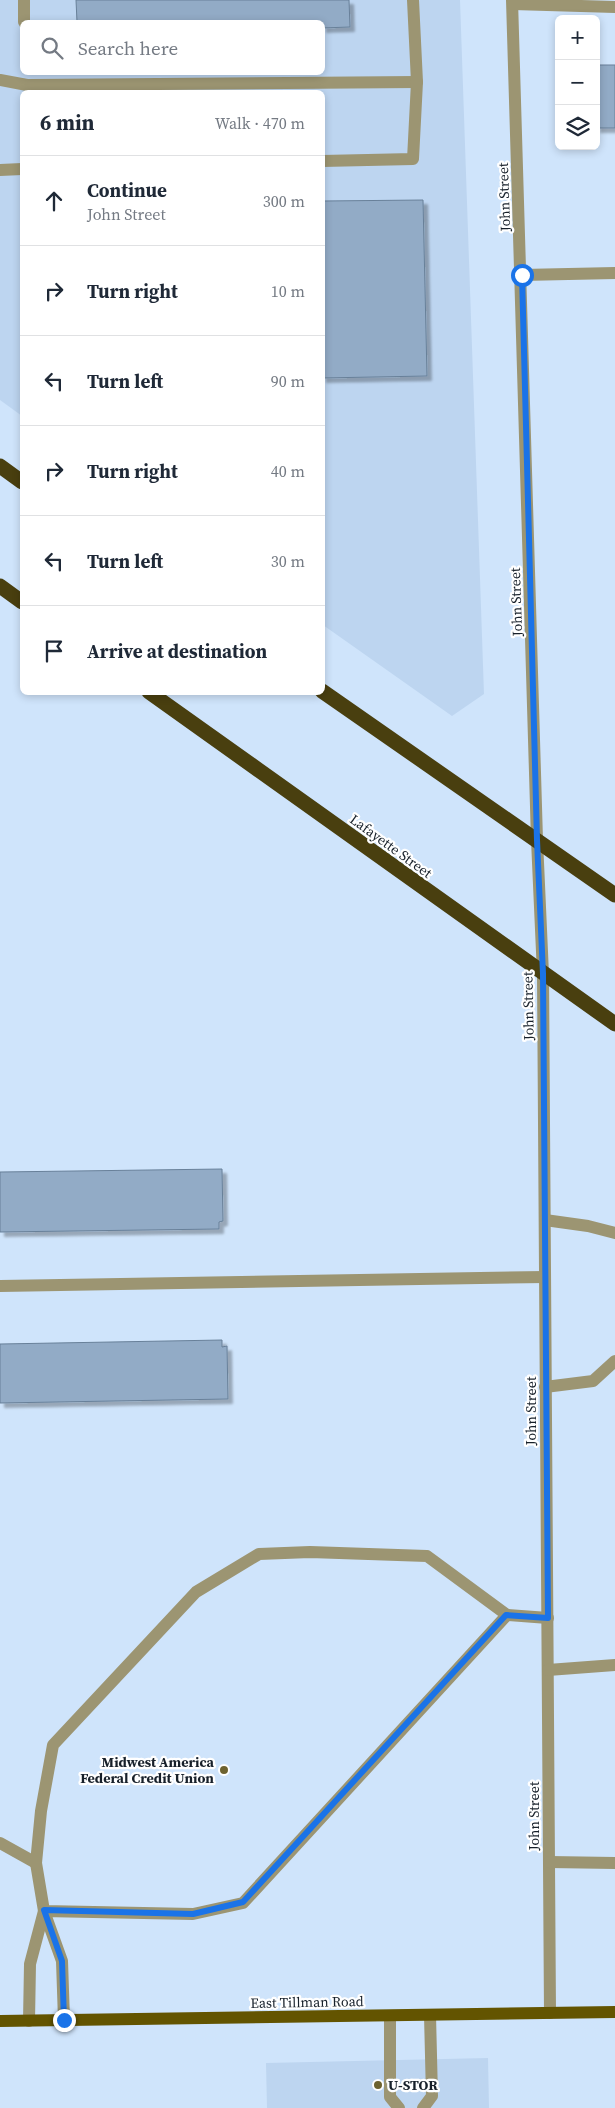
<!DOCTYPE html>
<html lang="en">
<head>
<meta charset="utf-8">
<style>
  :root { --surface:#fff; --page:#f2f2f3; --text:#1f2937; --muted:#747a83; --line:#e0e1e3 }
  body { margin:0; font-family:"Source Serif 4",serif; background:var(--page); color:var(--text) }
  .controls { position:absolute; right:15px; top:15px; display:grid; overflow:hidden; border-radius:8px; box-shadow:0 2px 8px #0003 }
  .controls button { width:45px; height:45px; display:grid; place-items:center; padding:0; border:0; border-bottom:1px solid var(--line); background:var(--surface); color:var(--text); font:25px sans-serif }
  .stop { position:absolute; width:15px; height:15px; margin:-11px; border:4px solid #1a73e8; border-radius:50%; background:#fff }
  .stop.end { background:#1a73e8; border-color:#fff; box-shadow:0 1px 5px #0008 }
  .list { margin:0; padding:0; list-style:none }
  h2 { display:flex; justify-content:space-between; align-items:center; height:65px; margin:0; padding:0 20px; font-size:21px }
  h2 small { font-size:16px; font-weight:400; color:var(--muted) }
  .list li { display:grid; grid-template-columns:32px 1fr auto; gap:15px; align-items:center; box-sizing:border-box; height:90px; padding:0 20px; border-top:1px solid var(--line) }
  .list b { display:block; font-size:19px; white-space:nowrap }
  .list p { margin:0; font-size:16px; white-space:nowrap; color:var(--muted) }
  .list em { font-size:16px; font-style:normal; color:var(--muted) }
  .icon { flex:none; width:28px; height:28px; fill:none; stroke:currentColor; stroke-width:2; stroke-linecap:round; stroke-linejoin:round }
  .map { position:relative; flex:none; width:615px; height:2108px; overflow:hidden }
  .search { position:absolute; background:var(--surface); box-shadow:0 2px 8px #0003; left:20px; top:20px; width:305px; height:55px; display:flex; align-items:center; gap:12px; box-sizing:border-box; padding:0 18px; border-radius:8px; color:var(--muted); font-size:19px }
  .panel { position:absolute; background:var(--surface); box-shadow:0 2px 8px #0003; left:20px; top:90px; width:305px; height:605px; border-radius:8px }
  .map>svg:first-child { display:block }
  .built { fill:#bdd5f0; fill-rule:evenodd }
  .building { fill:#92abc6; stroke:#688099; filter:url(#shadow) }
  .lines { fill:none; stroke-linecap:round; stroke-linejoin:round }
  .minor { stroke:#9c9572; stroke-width:12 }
  .major { stroke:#635400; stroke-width:12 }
  .highway { stroke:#493f0f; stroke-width:15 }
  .route { stroke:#1a73e8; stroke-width:6 }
  .poi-dot { fill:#6d622f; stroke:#fff; stroke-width:2 }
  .labels { text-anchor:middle; stroke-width:4.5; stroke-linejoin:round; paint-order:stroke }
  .street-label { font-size:14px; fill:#17202a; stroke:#fff }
  .poi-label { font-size:14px; font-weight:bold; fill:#17202a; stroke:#fff; text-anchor:end }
</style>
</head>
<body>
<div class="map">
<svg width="615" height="2108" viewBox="0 0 615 2108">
  <defs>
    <filter id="shadow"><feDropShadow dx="4.5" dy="4.5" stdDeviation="1" flood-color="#0004"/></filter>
  </defs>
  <rect width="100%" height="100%" fill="#cfe4fb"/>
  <g class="built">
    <path d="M0,0H460L484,694L452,716L323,625L322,92H22V416L0,400ZM22,22H322V72H22Z"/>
    <polygon points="488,2058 489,2108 267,2108 266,2063"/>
  </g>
  <g class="building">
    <polygon points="76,0 349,0 350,27 322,28 322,22 77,22"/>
    <rect x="596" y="65" width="19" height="63"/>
    <polygon points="423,200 427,376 322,378 322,201"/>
    <polygon points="222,1169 223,1221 219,1222 219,1229 0,1232 0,1172"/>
    <polygon points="222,1340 222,1347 227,1346 228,1399 0,1403 0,1344"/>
  </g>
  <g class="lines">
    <g class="minor">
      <polyline points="24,0 24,22"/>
      <polyline points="512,0 537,840 543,974 550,2013"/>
      <polyline points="513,4 615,7"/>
      <polyline points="0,80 27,85 417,82"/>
      <polyline points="322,161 413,159 417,82 413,0"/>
      <polyline points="0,170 22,169"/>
      <polyline points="522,275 615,273"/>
      <polyline points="545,1220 588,1226 615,1233"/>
      <polyline points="0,1286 545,1277"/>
      <polyline points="545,1387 593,1381 615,1361"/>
      <polyline points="507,1615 548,1618"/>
      <polyline points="548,1670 615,1665"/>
      <polyline points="0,1843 36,1863"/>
      <polyline points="549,1862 615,1863"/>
      <polyline points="44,1911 193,1914 243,1903 507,1615 427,1556 310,1552 259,1554 196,1592 53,1745 41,1811 36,1863 44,1911 62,1961 64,2020"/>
      <polyline points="390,2016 390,2097 399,2108"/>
      <polyline points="29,2021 30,1964 44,1911"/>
      <polyline points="423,2108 432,2096 430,2015"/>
    </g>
    <polyline class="major" points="0,2021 615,2012"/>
    <g class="highway">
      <polyline points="0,466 22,482"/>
      <polyline points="0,586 22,602"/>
      <polyline points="322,691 615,895"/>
      <polyline points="149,692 615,1024"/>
    </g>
  </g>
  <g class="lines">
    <polyline class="route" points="64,2020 62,1961 44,1910 193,1914 243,1902 506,1615 548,1618 543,974 537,840 522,275"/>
  </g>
  <g class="poi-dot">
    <circle cx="224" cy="1770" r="5"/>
    <circle cx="378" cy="2085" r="5"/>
  </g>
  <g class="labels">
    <g class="street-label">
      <text transform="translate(504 197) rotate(-92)" y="5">John Street</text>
      <text transform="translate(516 602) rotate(-92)" y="5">John Street</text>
      <text transform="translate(391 846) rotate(36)" y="5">Lafayette Street</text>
      <text transform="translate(528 1006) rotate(-91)" y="5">John Street</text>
      <text transform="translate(531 1411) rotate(-90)" y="5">John Street</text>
      <text transform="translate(534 1816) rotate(-90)" y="5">John Street</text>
      <text transform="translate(307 2002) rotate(-1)" y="5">East Tillman Road</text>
    </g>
    <g class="poi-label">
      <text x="214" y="1767">Midwest America<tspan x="214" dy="16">Federal Credit Union</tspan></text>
      <text x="388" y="2090" text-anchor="start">U-STOR</text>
    </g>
  </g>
</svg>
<div class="controls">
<button>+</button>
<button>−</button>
<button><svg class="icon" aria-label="layers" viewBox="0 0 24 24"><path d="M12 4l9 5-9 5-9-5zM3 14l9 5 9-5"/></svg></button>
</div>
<div class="stop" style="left:522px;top:275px"></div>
<div class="stop end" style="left:64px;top:2020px"></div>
<div class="search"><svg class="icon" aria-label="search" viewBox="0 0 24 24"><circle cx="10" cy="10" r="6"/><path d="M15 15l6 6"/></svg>Search here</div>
<section class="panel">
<h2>6 min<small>Walk · 470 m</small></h2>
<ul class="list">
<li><svg class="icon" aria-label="ahead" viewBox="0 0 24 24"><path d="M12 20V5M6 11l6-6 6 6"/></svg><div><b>Continue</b><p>John Street</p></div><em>300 m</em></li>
<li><svg class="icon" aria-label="right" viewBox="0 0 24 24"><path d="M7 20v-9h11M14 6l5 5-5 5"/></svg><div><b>Turn right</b></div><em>10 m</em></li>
<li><svg class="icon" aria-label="left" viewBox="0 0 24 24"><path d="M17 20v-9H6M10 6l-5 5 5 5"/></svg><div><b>Turn left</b></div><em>90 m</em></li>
<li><svg class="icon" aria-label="right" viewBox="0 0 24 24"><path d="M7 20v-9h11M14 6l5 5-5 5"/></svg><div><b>Turn right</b></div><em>40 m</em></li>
<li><svg class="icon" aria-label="left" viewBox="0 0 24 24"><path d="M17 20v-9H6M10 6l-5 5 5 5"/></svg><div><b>Turn left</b></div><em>30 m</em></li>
<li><svg class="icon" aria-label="arrive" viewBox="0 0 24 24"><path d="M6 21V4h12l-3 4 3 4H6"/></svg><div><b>Arrive at destination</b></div></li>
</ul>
</section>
</div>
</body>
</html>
